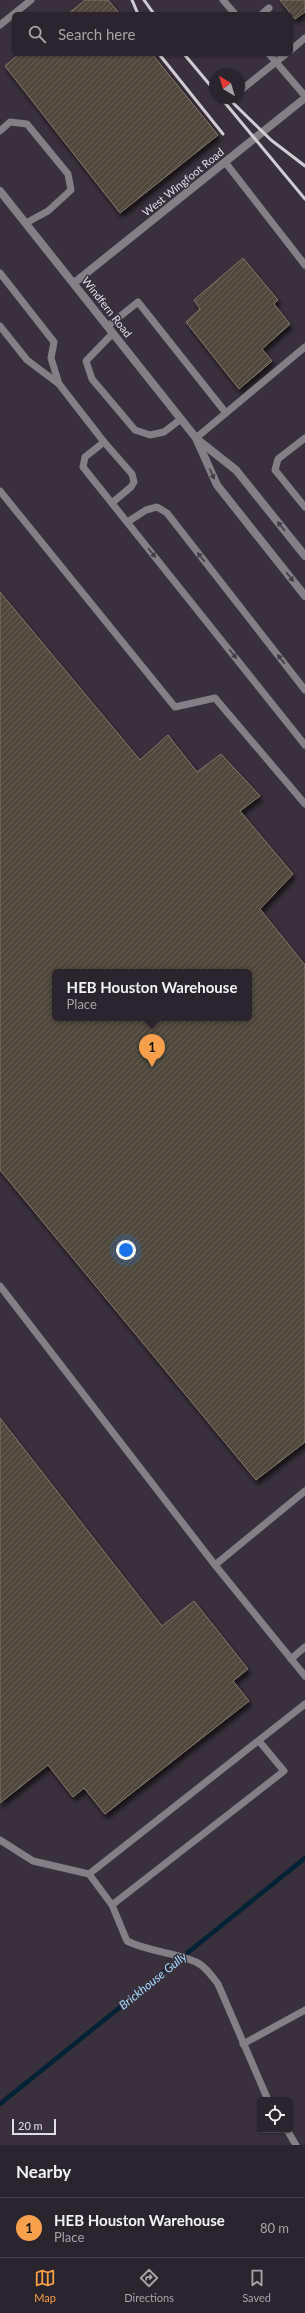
<!DOCTYPE html>
<html lang="en">
<head>
<meta charset="utf-8">
<style>
  :root { --surface:#2a242c; --page:#363038; --text:#f1f3f6; --muted:#a5a4a9; --line:#464148; --accent:#f9a04c }
  body { margin:0; font-family:Lato,sans-serif; background:var(--page); color:var(--text) }
  .controls { position:absolute; right:12px; bottom:12px; display:grid; overflow:hidden; border-radius:6px; box-shadow:0 1px 3px #0004 }
  .controls button { width:36px; height:36px; display:grid; place-items:center; padding:0; border:0; border-bottom:1px solid var(--line); background:var(--surface); color:var(--text); font:20px sans-serif }
  .compass { position:absolute; left:209px; top:68px; width:36px; height:36px; border-radius:50%; background:var(--surface); box-shadow:0 1px 3px #0004; rotate:322deg }
  .scale { position:absolute; left:12px; bottom:10px; width:44px; box-sizing:border-box; padding-left:4px; border:2px solid #e2dde3; border-top:0; font-size:11px; line-height:14px; white-space:nowrap; color:#e2dde3; -webkit-text-stroke:3px #38303a; paint-order:stroke }
  .you { position:absolute; left:126px; top:1250px; width:14px; height:14px; margin:-10px; border:3px solid #fff; border-radius:50%; background:#1a73e8; box-shadow:0 0 0 6px #1a73e833 }
  .badge { display:grid; place-items:center; width:26px; height:26px; border-radius:50%; background:var(--accent); color:#111; font-size:13px; font-weight:700 }
  .pin { position:absolute; translate:-50% -33px; filter:drop-shadow(0 1px 2px #0008) }
  .pin::after { content:''; position:absolute; top:21px; width:14px; height:12px; background:inherit; clip-path:polygon(0 0,100% 0,50% 100%) }
  .popup { position:absolute; left:52px; top:969px; width:200px; height:52px; box-sizing:border-box; display:grid; place-content:center; border-radius:6px; background:var(--surface); filter:drop-shadow(0 1px 3px #0005); font-size:13px; white-space:nowrap; color:var(--muted) }
  .popup b { font-size:15px; color:var(--text) }
  .popup::after { content:''; position:absolute; left:50%; top:100%; margin-left:-8px; border:8px solid transparent; border-top-color:var(--surface) }
  .list { margin:0; padding:0; list-style:none }
  h2 { display:flex; justify-content:space-between; align-items:center; height:52px; margin:0; padding:0 16px; font-size:17px }
  h2 small { font-size:13px; font-weight:400; color:var(--muted) }
  .list li { display:grid; grid-template-columns:26px 1fr auto; gap:12px; align-items:center; box-sizing:border-box; height:60px; padding:0 16px; border-top:1px solid var(--line) }
  .list b { display:block; font-size:15px; white-space:nowrap }
  .list p { margin:0; font-size:13px; white-space:nowrap; color:var(--muted) }
  .list em { font-size:13px; font-style:normal; color:var(--muted) }
  .icon { flex:none; width:22px; height:22px; fill:none; stroke:currentColor; stroke-width:2; stroke-linecap:round; stroke-linejoin:round }
  .map { position:relative; flex:none; width:305px; height:2145px; overflow:hidden }
  .search { position:absolute; background:var(--surface); box-shadow:0 1px 3px #0004; left:12px; right:12px; top:12px; height:44px; display:flex; align-items:center; gap:10px; box-sizing:border-box; padding:0 14px; border-radius:6px; color:var(--muted); font-size:15px }
  .sheet { height:112px; background:var(--surface) }
  nav { display:flex; justify-content:space-around; align-items:center; box-sizing:border-box; height:56px; border-top:1px solid var(--line); background:var(--surface); font-size:11px; color:var(--muted) }
  nav a { display:grid; justify-items:center; gap:2px }
  nav .on { color:var(--accent) }
  .map>svg:first-child { display:block }
  .lines { fill:none; stroke-linecap:round; stroke-linejoin:round }
  .stream { stroke:#022236; stroke-width:4.5 }
  .building { fill:url(#building-hatch); stroke:#80776a; fill-rule:evenodd; filter:url(#shadow) }
  .service { stroke:#827f85; stroke-width:7 }
  .tertiary { stroke:#827f85; stroke-width:8 }
  .rail { stroke:#d1ccd2; stroke-width:3 }
  .oneway { fill:#433c45 }
  .labels { text-anchor:middle; stroke-width:3; stroke-linejoin:round; paint-order:stroke }
  .street-label { font-size:11px; fill:#e2dde3; stroke:#38303a }
  .water-label { font-size:12px; font-style:italic; fill:#a2d7fe; stroke:#38303a }
</style>
</head>
<body>
<div class="map">
<svg width="305" height="2145" viewBox="0 0 305 2145">
  <defs>
    <pattern id="building-hatch" width="6" height="6" patternUnits="userSpaceOnUse"><rect width="6" height="6" fill="#50483c"/><path d="M-1 1l2-2M0 6l6-6M5 7l2-2" fill="none" stroke="#696258"/></pattern>
    <filter id="shadow"><feDropShadow dx="2.5" dy="4.5" stdDeviation="2" flood-color="#0009"/></filter>
  </defs>
  <rect width="100%" height="100%" fill="#38303a"/>
  <g class="lines">
    <polyline class="stream" points="0,2104 305,1858"/>
  </g>
  <g class="building">
    <polygon points="85,0 108,0 120,14 68,14"/>
    <polygon points="280,0 305,0 305,12 295,19"/>
    <polygon points="19,54 152,54 218,135 120,213 5,66"/>
    <polygon points="243,258 278,300 274,304 290,324 262,349 272,361 239,389 186,322 200,309 194,300"/>
    <path d="M0,592L140,760L168,735L197,772L221,754L260,796L240,811L293,874L260,909L305,965V1442L256,1480L0,1170ZM55,972H249V1018H55Z"/>
    <polygon points="0,1418 162,1626 194,1601 248,1669 233,1681 249,1701 105,1814 84,1788 73,1797 48,1765 0,1803"/>
  </g>
  <g class="lines">
    <g class="service">
      <polyline points="223,0 235,14"/>
      <polyline points="262,14 269,8"/>
      <polyline points="0,25 31,0"/>
      <polyline points="291,50 305,38"/>
      <polyline points="269,54 305,96"/>
      <polyline points="241,90 286,54"/>
      <polyline points="0,131 10,122 27,124 68,174 71,190 48,211 26,223"/>
      <polyline points="225,162 305,265"/>
      <polyline points="0,273 54,342 51,358 59,384"/>
      <polyline points="0,326 27,360 59,384 104,442 85,457 83,467 305,745"/>
      <polyline points="108,326 138,302 226,413"/>
      <polyline points="113,333 86,361 92,379 135,430 150,435 164,432 181,419"/>
      <polyline points="196,438 305,347"/>
      <polyline points="305,438 278,459 275,470 305,507"/>
      <polyline points="104,442 132,474 134,482 131,487 113,502"/>
      <polyline points="0,491 175,707 215,698 305,804"/>
      <polyline points="129,521 146,510 157,507 167,513 305,690"/>
      <polyline points="0,1286 215,1565 305,1676"/>
      <polyline points="215,1565 305,1491"/>
      <polyline points="291,1659 305,1647"/>
      <path d="M259,1741L284,1771L112,1905L127,1941C149,1952 174,1952 196,1962C205,1966 212,1976 218,1984L268,2100"/>
      <polyline points="0,1840 33,1861 89,1874 112,1905"/>
      <polyline points="89,1874 305,1704"/>
      <polyline points="243,2044 305,2010"/>
      <polyline points="287,2130 296,2145"/>
    </g>
    <g class="tertiary">
      <polyline points="0,191 196,438 217,485 305,596"/>
      <polyline points="74,283 305,98"/>
      <polyline points="198,440 236,470 305,556"/>
    </g>
    <g class="rail">
      <polyline points="132,0 138,14"/>
      <polyline points="144,0 154,14"/>
      <polyline points="159,54 223,134"/>
      <polyline points="184,54 215,91"/>
      <polyline points="221,98 305,199"/>
      <polyline points="228,98 271,140 305,166"/>
    </g>
  </g>
  <defs><path id="oneway-solid" d="M-6-.8H1V-3.2L6.5 0L1 3.2V.8H-6Z"/></defs>
  <g class="oneway">
    <use href="#oneway-solid" transform="translate(212 474) rotate(66)"/>
    <use href="#oneway-solid" transform="translate(281 526) rotate(-129)"/>
    <use href="#oneway-solid" transform="translate(152 553) rotate(51)"/>
    <use href="#oneway-solid" transform="translate(201 557) rotate(-128)"/>
    <use href="#oneway-solid" transform="translate(290 577) rotate(52)"/>
    <use href="#oneway-solid" transform="translate(233 654) rotate(51)"/>
    <use href="#oneway-solid" transform="translate(281 659) rotate(-128)"/>
  </g>
  <g class="labels">
    <g class="street-label">
      <text transform="translate(183 182) rotate(-39)" y="4">West Wingfoot Road</text>
      <text transform="translate(107 307) rotate(52)" y="4">Windfern Road</text>
    </g>
    <g class="water-label">
      <text transform="translate(153 1981) rotate(-39)" y="4">Brickhouse Gully</text>
    </g>
  </g>
</svg>
<div class="controls">
<button><svg class="icon" aria-label="locate" viewBox="0 0 24 24"><circle cx="12" cy="12" r="6"/><path d="M12 2v4M12 18v4M2 12h4M18 12h4"/></svg></button>
</div>
<svg class="compass" viewBox="-18 -18 36 36"><path d="M0-13l5 13h-10z" fill="#e53935"/><path d="M0 13l5-13h-10z" fill="#a5a4a9"/></svg>
<div class="scale">20 m</div>
<div class="you"></div>
<div class="pin badge" style="left:152px;top:1067px">1</div>
<div class="popup"><b>HEB Houston Warehouse</b>Place</div>
<div class="search"><svg class="icon" aria-label="search" viewBox="0 0 24 24"><circle cx="10" cy="10" r="6"/><path d="M15 15l6 6"/></svg>Search here</div>
</div>
<section class="sheet">
<h2>Nearby<small></small></h2>
<ul class="list">
<li><span class="badge">1</span><div><b>HEB Houston Warehouse</b><p>Place</p></div><em>80 m</em></li>
</ul>
</section>
<nav>
<a class="on"><svg class="icon" aria-label="map" viewBox="0 0 24 24"><path d="M3 6l6-2 6 2 6-2v14l-6 2-6-2-6 2zM9 4v14M15 6v14"/></svg>Map</a>
<a><svg class="icon" aria-label="directions" viewBox="0 0 24 24"><path d="M12 3l9 9-9 9-9-9zM9 14v-3h6M13 9l2 2-2 2"/></svg>Directions</a>
<a><svg class="icon" aria-label="saved" viewBox="0 0 24 24"><path d="M7 4h10v16l-5-4-5 4z"/></svg>Saved</a>
</nav>
</body>
</html>
